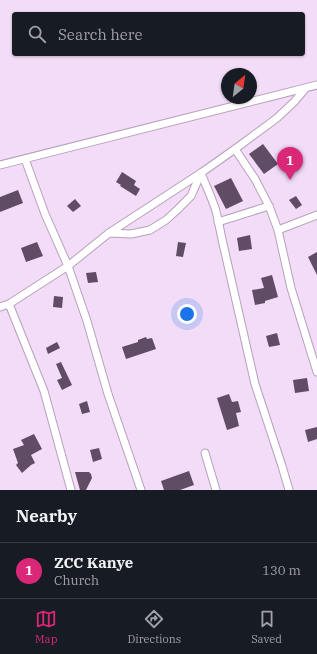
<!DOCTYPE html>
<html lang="en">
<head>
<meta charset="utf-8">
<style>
  :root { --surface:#171b24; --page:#20242c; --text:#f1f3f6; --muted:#9ea1a6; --line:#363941; --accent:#db2777 }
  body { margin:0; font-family:"IBM Plex Serif",serif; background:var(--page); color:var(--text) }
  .compass { position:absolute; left:221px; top:68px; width:36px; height:36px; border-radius:50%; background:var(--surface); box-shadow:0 1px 3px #0004; rotate:29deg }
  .you { position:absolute; left:187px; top:314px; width:14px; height:14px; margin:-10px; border:3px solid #fff; border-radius:50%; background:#1a73e8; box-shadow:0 0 0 6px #1a73e833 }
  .badge { display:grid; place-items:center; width:26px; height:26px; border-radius:50%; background:var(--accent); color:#fff; font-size:13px; font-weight:700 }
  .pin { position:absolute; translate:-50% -33px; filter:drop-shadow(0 1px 2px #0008) }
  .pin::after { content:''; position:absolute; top:21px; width:14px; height:12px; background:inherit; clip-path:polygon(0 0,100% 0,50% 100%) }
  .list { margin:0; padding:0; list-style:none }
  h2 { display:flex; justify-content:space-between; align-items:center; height:52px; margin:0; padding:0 16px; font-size:17px }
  h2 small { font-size:13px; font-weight:400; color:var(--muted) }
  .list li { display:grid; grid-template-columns:26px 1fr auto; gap:12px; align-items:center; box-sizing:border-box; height:56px; padding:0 16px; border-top:1px solid var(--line) }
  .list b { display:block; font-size:15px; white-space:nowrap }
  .list p { margin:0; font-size:13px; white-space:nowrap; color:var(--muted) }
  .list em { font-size:13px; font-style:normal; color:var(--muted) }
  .icon { flex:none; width:22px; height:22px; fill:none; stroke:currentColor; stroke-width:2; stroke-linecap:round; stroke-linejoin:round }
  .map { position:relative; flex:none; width:317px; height:490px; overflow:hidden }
  .search { position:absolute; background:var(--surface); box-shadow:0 1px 3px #0004; left:12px; right:12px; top:12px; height:44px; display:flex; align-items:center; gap:10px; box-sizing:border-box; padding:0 14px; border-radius:4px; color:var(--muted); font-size:15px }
  .sheet { height:108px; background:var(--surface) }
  nav { display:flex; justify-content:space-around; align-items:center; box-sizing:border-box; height:56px; border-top:1px solid var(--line); background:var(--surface); font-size:11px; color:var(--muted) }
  nav a { display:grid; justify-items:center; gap:2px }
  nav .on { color:var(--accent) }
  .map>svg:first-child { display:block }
  .building { fill:#614c65 }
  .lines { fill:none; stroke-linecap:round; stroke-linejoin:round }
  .street-casing { stroke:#b6a1ba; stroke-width:9 }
  .street { stroke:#fff; stroke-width:7 }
</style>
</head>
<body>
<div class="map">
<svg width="317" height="490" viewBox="0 0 317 490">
  <rect width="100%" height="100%" fill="#f2dcf7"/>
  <g class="building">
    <polygon points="263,144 278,164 264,174 249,154"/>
    <polygon points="122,172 136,181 134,185 140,189 136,196 120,186 121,185 116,182"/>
    <polygon points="231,178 243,201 226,209 214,186"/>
    <polygon points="18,190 23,203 0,212 0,197"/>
    <polygon points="296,196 302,205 296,209 289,200"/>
    <polygon points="75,199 81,206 73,212 67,206"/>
    <polygon points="250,235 252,249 239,251 237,238"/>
    <polygon points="37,242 43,256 26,262 21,248"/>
    <polygon points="178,242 186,243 183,257 176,256"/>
    <polygon points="317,252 317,275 308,257"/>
    <polygon points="96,272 98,282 88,283 86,273"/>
    <polygon points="272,275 278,297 265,301 265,303 255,305 252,290 264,288 261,278"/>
    <polygon points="54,296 63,297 62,308 53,307"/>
    <polygon points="277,333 280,345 269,347 266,336"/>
    <polygon points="146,337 147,339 152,338 156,349 126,359 122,347 138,342 138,340"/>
    <polygon points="57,342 60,348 48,354 46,348"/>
    <polygon points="61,362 72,385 62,390 57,380 62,378 56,364"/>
    <polygon points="307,378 309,391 295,393 293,380"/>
    <polygon points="229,394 232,402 238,401 241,412 236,413 239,426 227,430 217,398"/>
    <polygon points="87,401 90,412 82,414 79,404"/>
    <polygon points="317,427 317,439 308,442 305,430"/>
    <polygon points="34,434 42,449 31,455 35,463 31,465 22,473 16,465 18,463 13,449 24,445 21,440"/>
    <polygon points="99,448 102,459 93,462 90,450"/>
    <polygon points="189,471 194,485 180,490 164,490 161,481"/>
    <polygon points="75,472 89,472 91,474 92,478 86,490 80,490"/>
  </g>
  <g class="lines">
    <defs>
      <g id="street">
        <polyline points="235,149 255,179 269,206 278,230 291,288 317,372"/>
        <polyline points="25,159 45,214 68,266 87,321 108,394 141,490"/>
        <polyline points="0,165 317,85"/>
        <path d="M201,173C206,186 212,198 216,211C219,223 221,236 224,248L255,384L282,466L289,490"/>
        <polyline points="218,222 269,206"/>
        <polyline points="278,230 317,215"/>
        <polyline points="109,233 131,234 150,230 166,220 177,210 191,196 201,173"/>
        <polyline points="9,304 44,391 71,490"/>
        <polyline points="0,307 9,304 68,266 109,233 201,173 235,149 277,118 294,102 305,89"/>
        <polyline points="205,453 216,490"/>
      </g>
    </defs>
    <use href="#street" class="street-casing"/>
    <use href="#street" class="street"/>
  </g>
</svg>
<svg class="compass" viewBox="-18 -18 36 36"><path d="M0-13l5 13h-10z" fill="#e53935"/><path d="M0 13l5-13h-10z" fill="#9ea1a6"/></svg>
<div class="you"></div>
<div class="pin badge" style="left:290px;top:180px">1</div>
<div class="search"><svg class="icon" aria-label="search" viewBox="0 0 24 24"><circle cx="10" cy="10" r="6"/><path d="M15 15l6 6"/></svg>Search here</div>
</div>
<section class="sheet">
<h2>Nearby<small></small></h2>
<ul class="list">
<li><span class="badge">1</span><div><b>ZCC Kanye</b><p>Church</p></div><em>130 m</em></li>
</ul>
</section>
<nav>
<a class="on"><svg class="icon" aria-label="map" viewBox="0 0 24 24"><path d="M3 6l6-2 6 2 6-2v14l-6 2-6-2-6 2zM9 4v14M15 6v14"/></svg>Map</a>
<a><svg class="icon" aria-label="directions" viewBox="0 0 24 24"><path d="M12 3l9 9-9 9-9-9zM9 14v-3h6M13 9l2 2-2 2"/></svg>Directions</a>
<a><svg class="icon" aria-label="saved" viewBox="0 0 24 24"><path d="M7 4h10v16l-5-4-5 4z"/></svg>Saved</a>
</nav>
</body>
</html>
